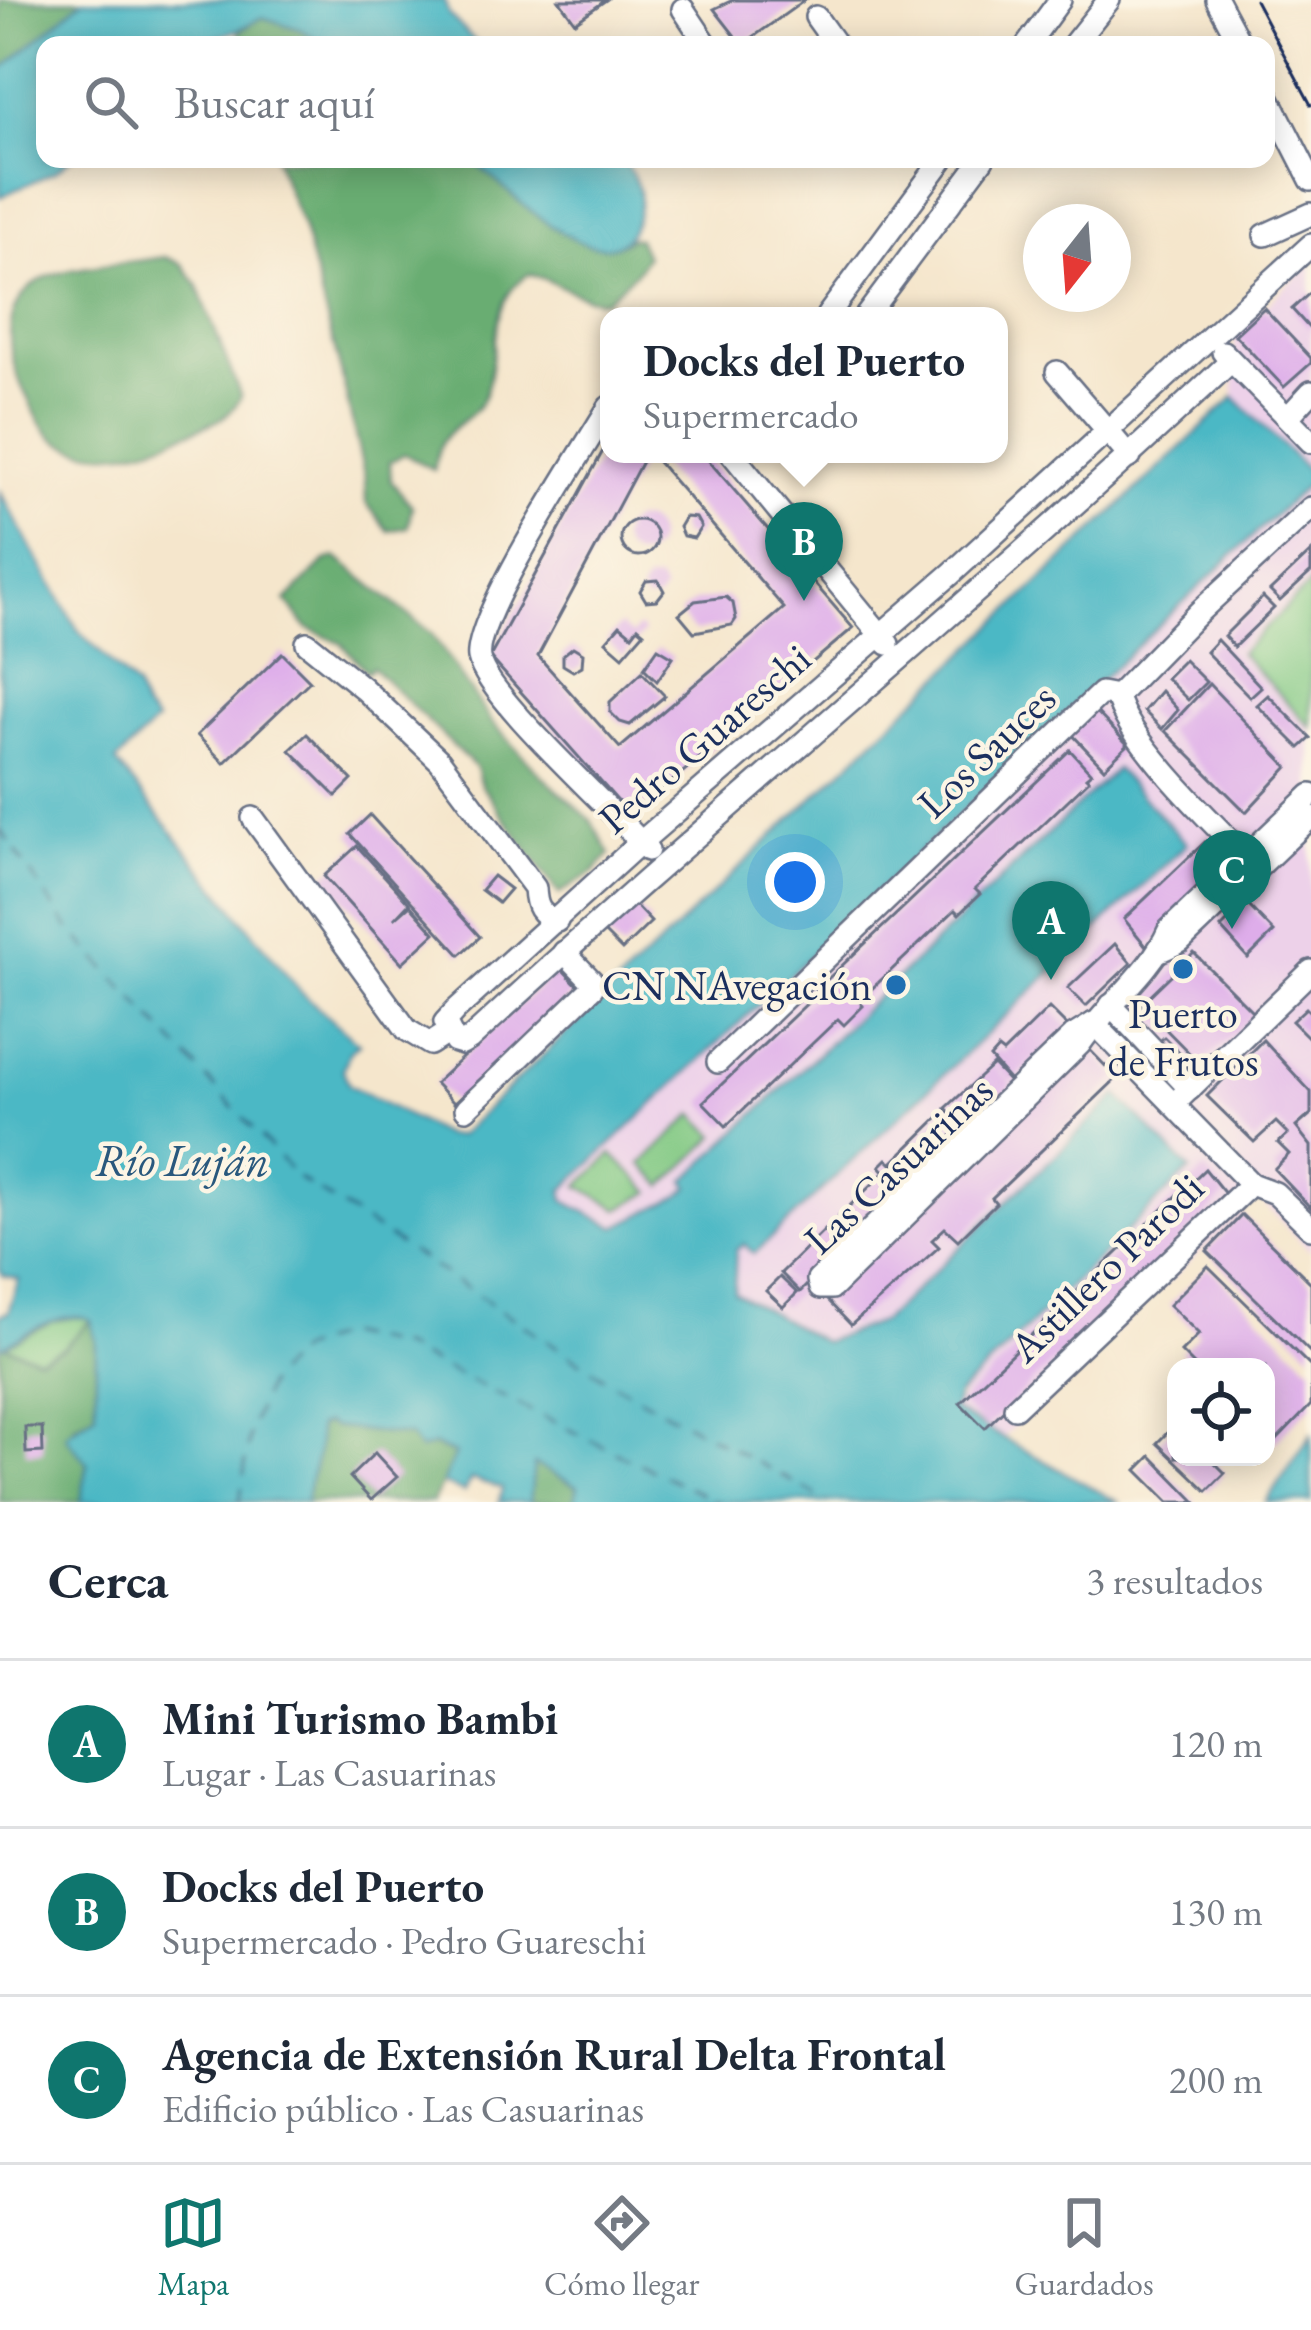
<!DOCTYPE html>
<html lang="es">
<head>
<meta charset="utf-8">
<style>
  :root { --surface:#fff; --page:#f2f2f3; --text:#1f2937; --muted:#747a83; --line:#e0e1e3; --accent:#0f766e }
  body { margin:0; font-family:"EB Garamond",serif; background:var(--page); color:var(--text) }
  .controls { position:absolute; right:36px; bottom:36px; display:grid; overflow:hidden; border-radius:24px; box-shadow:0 6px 30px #0003 }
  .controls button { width:108px; height:108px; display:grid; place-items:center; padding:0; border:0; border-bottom:3px solid var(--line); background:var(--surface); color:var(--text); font:60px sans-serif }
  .compass { position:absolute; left:1023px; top:204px; width:108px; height:108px; border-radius:50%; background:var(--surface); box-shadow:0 6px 30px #0003; rotate:197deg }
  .you { position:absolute; left:795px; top:882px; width:42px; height:42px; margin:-30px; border:9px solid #fff; border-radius:50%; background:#1a73e8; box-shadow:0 0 0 18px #1a73e833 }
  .badge { display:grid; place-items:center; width:78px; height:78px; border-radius:50%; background:var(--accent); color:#fff; font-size:39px; font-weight:700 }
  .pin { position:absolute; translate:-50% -99px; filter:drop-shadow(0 3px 6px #0008) }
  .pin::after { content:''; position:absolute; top:63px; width:42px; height:36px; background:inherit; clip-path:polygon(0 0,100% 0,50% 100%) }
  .popup { position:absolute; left:600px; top:307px; width:408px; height:156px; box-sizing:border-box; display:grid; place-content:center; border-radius:24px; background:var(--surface); filter:drop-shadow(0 3px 9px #0005); font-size:39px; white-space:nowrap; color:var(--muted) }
  .popup b { font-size:45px; color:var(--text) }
  .popup::after { content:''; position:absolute; left:50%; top:100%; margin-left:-24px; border:24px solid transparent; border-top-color:var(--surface) }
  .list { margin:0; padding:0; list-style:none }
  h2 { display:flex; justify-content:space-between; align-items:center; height:156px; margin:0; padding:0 48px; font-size:51px }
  h2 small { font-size:39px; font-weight:400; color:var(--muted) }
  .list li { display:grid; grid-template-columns:78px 1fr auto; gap:36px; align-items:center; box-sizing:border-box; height:168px; padding:0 48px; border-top:3px solid var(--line) }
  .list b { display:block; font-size:45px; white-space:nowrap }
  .list p { margin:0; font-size:39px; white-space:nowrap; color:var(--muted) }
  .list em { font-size:39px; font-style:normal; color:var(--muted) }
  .icon { flex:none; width:66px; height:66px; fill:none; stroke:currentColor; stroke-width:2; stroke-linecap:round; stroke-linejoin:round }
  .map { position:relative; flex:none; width:1311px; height:1502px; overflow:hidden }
  .search { position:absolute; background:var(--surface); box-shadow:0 6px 30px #0003; left:36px; right:36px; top:36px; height:132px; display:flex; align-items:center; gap:30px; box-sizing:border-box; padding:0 42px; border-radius:24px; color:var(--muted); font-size:45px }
  .sheet { height:660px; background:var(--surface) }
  nav { display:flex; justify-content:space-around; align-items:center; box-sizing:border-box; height:168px; border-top:3px solid var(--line); background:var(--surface); font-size:33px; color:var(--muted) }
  nav a { display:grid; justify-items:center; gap:6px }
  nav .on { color:var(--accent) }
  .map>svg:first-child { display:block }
  .built { fill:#edd1e9 }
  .green { fill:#82c984; stroke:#4e7c71; stroke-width:3 }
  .forest { fill:#69ad72; stroke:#426e68; stroke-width:3; fill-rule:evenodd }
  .water { fill:#4bb8c5; stroke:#337492; stroke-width:3 }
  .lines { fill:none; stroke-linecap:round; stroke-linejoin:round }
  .ferry { stroke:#29587d; stroke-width:3; stroke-dasharray:15 12; stroke-linecap:butt }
  .building { fill:#deadea }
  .minor-casing { stroke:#676f84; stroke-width:26 }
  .minor { stroke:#fff; stroke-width:21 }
  .tram { stroke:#1b2f5e; stroke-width:3 }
  .poi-dot { fill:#1f6fb2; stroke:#fcf5e5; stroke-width:4.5 }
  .labels { text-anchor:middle; stroke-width:9; stroke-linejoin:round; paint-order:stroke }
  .street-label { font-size:42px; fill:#1b2f5e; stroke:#fcf5e5 }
  .poi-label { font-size:42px; fill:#1b2f5e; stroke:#fcf5e5; text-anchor:end }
  .water-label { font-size:45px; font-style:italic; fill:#29587d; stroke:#fcf5e5 }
</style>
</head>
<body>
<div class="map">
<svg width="1311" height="1502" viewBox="0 0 1311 1502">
  <rect width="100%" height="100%" fill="#fcf5e5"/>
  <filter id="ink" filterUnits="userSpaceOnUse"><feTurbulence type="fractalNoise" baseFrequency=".00833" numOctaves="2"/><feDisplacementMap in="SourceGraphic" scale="24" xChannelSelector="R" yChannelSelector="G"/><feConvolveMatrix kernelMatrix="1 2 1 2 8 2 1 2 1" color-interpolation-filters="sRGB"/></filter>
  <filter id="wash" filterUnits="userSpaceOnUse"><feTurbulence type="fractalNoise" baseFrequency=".004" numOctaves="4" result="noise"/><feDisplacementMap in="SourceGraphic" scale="48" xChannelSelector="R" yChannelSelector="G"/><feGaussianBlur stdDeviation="2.7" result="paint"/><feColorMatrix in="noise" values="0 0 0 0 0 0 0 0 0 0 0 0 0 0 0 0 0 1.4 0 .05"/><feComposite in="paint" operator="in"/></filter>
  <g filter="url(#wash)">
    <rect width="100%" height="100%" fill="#f5e6cc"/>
    <g class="built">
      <polygon points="1311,263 1311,474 1234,397 1235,335"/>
      <polygon points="1311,481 1311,1252 1258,1198 1003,1438 953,1411 1118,1095 884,1321 823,1342 734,1292 735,1251 744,1244 755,1254 1187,844 1116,770 685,1181 691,1186 679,1196 616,1227 564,1200 563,1190"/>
    </g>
    <g class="green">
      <polygon points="1311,583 1311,727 1240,653"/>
      <polygon points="694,1114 716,1136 664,1186 642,1164"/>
      <polygon points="612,1154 651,1192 619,1209 579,1186"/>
      <polygon points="83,1316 91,1320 63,1348 38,1358 4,1346 53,1321"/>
    </g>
    <g class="forest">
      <polygon points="0,0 83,0 0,71"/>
      <polygon points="262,17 302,30 324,45 241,45 239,32"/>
      <path d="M275,159H471C506,187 585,275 630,238L638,239L646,256L638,270L604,301C578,299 555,280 529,274C487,300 499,354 485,394C477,417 453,423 442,442C438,449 436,462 434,470L404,454L390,462L391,481L412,506L408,527L389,531L366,503L365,479L341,372L303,229Z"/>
      <path d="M165,257L182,264L197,284L241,397C227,422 207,425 181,435C145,451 102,462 64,444C43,435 36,414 26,395C4,352 0,300 46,277C74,266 133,262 165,257Z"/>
      <polygon points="336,557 431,633 491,721 542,776 591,820 610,854 594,872 559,894 481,785 476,768 372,667 367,672 342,644 307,628 286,601 324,562"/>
      <polygon points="91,1320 96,1341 96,1413 73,1426 88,1463 81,1502 0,1502 0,1348 4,1346 39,1358 63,1348"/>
      <path d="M327,1423L333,1427L410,1436L456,1455L433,1502H306C306,1482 317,1466 318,1448C318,1440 317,1433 318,1426ZM375,1454L396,1477L372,1500L350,1477Z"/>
      <polygon points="533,1463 578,1487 574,1502 530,1502"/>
    </g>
    <g class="water">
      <path d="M83,0H444L449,15L479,45H324L302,30L262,17C199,58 118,45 45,45V159H70L56,171L0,197V71Z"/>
      <path d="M471,159H621C637,178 644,193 637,217C612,301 505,186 471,159Z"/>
      <path d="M1234,397L1311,474V481L563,1190L564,1200L570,1204L616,1227L679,1196L690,1187L685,1181L1116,769L1187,844L754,1254L744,1244L736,1250L734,1292L823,1342L883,1321L1118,1095L1190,1170L957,1396L953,1410L1118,1502H574L578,1486L534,1464L530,1502H499L502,1488L471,1479L464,1492L442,1484L455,1454L434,1445L419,1450L410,1436L333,1427L327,1423L318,1426C317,1433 319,1440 318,1448C317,1466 306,1482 306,1502H81L88,1464L65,1435L96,1413V1341L91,1321C64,1307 24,1334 0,1348V1315L8,1312L19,1279L3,1275L0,1269V492L78,630L136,688L144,709L156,722L116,762L301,992L359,1044L350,1051L343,1070L349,1085L446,1136H458Z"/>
      <polygon points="1311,1435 1311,1502 1266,1502"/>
    </g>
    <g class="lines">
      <g class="ferry">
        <polyline points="0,829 67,926 299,1179 608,1380 829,1502"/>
        <polyline points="240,1502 250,1429 269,1380 300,1350 343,1334 401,1347 718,1502"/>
      </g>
    </g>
    <g id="blocks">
      <g class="building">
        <polygon points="559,0 606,0 575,22"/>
        <polygon points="733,0 805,0 742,45 714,9"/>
        <polygon points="1311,292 1311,330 1292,309"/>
        <polygon points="1264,308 1311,358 1311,363 1284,387 1235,335"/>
        <polygon points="609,440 609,454 646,454 538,656 620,748 784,608 651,454 703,454 853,628 631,816 490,657"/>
        <polygon points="685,517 696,518 701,527 694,538 683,536 679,527"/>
        <circle cx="639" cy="538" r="18"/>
        <polygon points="1311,552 1311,572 1280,601 1270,591"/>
        <polygon points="658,580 664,591 657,600 646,601 640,591 646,581"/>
        <polygon points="726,597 733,603 736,619 732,625 694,632 679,614 695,601"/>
        <polygon points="1263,597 1274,608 1234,647 1224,636"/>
        <polygon points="620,625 632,635 638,627 644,632 623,656 606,641"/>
        <polygon points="1217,640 1261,687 1250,697 1206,652"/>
        <polygon points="573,647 583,653 582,666 573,671 563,665 563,655"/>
        <polygon points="658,648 673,657 657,681 644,668"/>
        <polygon points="282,653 310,681 224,763 197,735"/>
        <polygon points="1184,660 1206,682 1188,700 1166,678"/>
        <polygon points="642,672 665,696 630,725 620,722 610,712 610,702"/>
        <polygon points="1209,684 1288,767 1246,812 1165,731"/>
        <polygon points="1161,691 1178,710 1162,729 1144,711"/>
        <polygon points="1268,695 1311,738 1300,748 1257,705"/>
        <polygon points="1091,706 1128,745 1104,768 1067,729"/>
        <polygon points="307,734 352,780 336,796 290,750"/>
        <polygon points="1070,750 1091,773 1086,777 1089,780 975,889 980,894 959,914 955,910 859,1001 863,1006 844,1025 838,1019 726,1126 703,1102 817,994 814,992"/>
        <polygon points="370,815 480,937 460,955 350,834"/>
        <polygon points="1206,841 1231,868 1146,946 1124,919"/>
        <polygon points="357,846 409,903 394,919 410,905 435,933 402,963 324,876"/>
        <polygon points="493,876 510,889 498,903 481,890"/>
        <polygon points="633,903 651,922 622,950 604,932"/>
        <polygon points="1246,903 1274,932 1248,958 1221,928"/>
        <polygon points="1115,944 1131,963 1086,1006 1068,988"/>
        <polygon points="1194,953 1254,1013 1201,1065 1141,1004"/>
        <polygon points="560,967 580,988 454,1103 435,1083"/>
        <polygon points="1049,1008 1070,1029 1011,1082 990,1058 998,1049 1003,1053"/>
        <polygon points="1306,1008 1311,1013 1311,1040 1292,1021"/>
        <polygon points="1164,1037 1190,1063 1185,1068 1159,1042"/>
        <polygon points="1263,1040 1311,1092 1311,1114 1296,1127 1311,1146 1311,1208 1274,1169 1289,1154 1278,1143 1288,1134 1276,1122 1254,1142 1207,1096"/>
        <polygon points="1088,1048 1117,1078 992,1198 996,1203 958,1240 945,1228 932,1240 939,1247 851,1325 826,1299"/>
        <polygon points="993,1065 1012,1085 965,1129 946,1108"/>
        <polygon points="940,1116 960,1137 913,1183 893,1162"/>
        <polygon points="887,1159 908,1180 857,1236 838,1217 885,1172 880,1166"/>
        <polygon points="1205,1169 1226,1195 985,1428 960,1403"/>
        <polygon points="1242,1215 1311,1283 1311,1353 1207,1251"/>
        <polygon points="825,1230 844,1248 800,1292 781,1273"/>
        <polygon points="1208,1266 1311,1367 1311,1405 1274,1443 1266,1435 1266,1367 1196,1367 1181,1352 1199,1334 1169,1305"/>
        <polygon points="780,1277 797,1293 783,1307 766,1291"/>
        <polygon points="1176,1424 1176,1457 1209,1457 1225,1473 1207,1491 1157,1443"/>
        <polygon points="25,1427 42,1427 43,1452 26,1453"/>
        <polygon points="375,1453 397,1477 371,1500 350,1477"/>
        <polygon points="1151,1456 1196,1502 1169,1502 1137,1470"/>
      </g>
    </g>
  </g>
  <g filter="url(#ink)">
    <use href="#blocks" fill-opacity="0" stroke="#676f84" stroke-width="3"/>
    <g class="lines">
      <defs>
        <g id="minor">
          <polyline points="1217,0 1241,45"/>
          <polyline points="683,9 707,45"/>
          <polyline points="816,17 836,45"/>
          <polyline points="1027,45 1060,0"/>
          <polyline points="1073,45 1109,0"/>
          <polyline points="1266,92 1311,180"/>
          <polyline points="1265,235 1311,214"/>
          <polyline points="827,316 943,159"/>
          <polyline points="866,316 983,159"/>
          <polyline points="1223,352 1311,442"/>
          <path d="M1231,361C984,594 720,808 470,1039L462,1044L455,1042L445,1022L456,1010L641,842L951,574L1311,245"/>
          <polyline points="1057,372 1130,457"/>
          <path d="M609,407C584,449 472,619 479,658C487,698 615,811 648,850"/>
          <polyline points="1288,417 1311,392"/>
          <polyline points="732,454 888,644"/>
          <path d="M307,643L363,688L440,761L535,888C536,907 539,914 557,921"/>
          <polyline points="1117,696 1198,613 1311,508"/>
          <path d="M1117,696C1128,743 1219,829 1255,866"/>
          <polyline points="253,818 407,1030 430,1044 447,1033"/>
          <polyline points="1160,951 1180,942 1311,817"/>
          <polyline points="1111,1005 1190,1089"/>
          <path d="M1094,1023L1073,1036L818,1280L820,1288H832L1080,1044C1107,1004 1150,974 1169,930L1311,795"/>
          <polyline points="1094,1023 1251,1184 1275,1193 1311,1228"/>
          <polyline points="718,1062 1101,693 1117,696"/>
          <polyline points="1175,1103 1311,971"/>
          <polyline points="466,1109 592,988 592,981 564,952"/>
          <polyline points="1015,1408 1251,1184"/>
        </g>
      </defs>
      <use href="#minor" class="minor-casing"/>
      <use href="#minor" class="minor"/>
      <polyline class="tram" points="1255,0 1311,105"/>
    </g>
  </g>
  <g class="poi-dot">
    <circle cx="1183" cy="969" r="12"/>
    <circle cx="896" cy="985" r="12"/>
  </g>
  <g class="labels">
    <g class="street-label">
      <text transform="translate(704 738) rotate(-41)" y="15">Pedro Guareschi</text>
      <text transform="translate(986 750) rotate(-44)" y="15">Los Sauces</text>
      <text transform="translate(898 1164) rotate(-43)" y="15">Las Casuarinas</text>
      <text transform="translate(1106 1267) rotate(-44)" y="15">Astillero Parodi</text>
    </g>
    <g class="poi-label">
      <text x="872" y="1000">CN NAvegación</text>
      <text x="1183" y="1028" text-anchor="middle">Puerto<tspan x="1183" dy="48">de Frutos</tspan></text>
    </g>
    <g class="water-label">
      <text x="182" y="1176">Río Luján</text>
    </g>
  </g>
</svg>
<div class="controls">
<button><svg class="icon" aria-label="locate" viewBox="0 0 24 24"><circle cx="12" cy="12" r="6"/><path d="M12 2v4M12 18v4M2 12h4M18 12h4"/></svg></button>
</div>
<svg class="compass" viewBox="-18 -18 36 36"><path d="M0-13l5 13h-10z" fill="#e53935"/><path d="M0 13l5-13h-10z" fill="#747a83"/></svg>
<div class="you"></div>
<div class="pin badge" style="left:1051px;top:980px">A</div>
<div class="pin badge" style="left:804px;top:601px">B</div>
<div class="popup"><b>Docks del Puerto</b>Supermercado</div>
<div class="pin badge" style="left:1232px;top:929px">C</div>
<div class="search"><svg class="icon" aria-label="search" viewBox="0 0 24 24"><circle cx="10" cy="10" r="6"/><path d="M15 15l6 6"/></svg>Buscar aquí</div>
</div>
<section class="sheet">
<h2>Cerca<small>3 resultados</small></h2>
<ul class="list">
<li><span class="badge">A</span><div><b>Mini Turismo Bambi</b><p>Lugar · Las Casuarinas</p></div><em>120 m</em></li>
<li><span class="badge">B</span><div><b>Docks del Puerto</b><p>Supermercado · Pedro Guareschi</p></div><em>130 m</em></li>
<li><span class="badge">C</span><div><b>Agencia de Extensión Rural Delta Frontal</b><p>Edificio público · Las Casuarinas</p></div><em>200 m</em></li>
</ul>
</section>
<nav>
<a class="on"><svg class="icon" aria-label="map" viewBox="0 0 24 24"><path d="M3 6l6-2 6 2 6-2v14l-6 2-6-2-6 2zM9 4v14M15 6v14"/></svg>Mapa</a>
<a><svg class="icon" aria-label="directions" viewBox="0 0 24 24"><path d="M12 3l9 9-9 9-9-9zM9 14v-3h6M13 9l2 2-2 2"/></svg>Cómo llegar</a>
<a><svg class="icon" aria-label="saved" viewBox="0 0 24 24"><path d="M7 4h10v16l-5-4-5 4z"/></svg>Guardados</a>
</nav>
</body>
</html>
